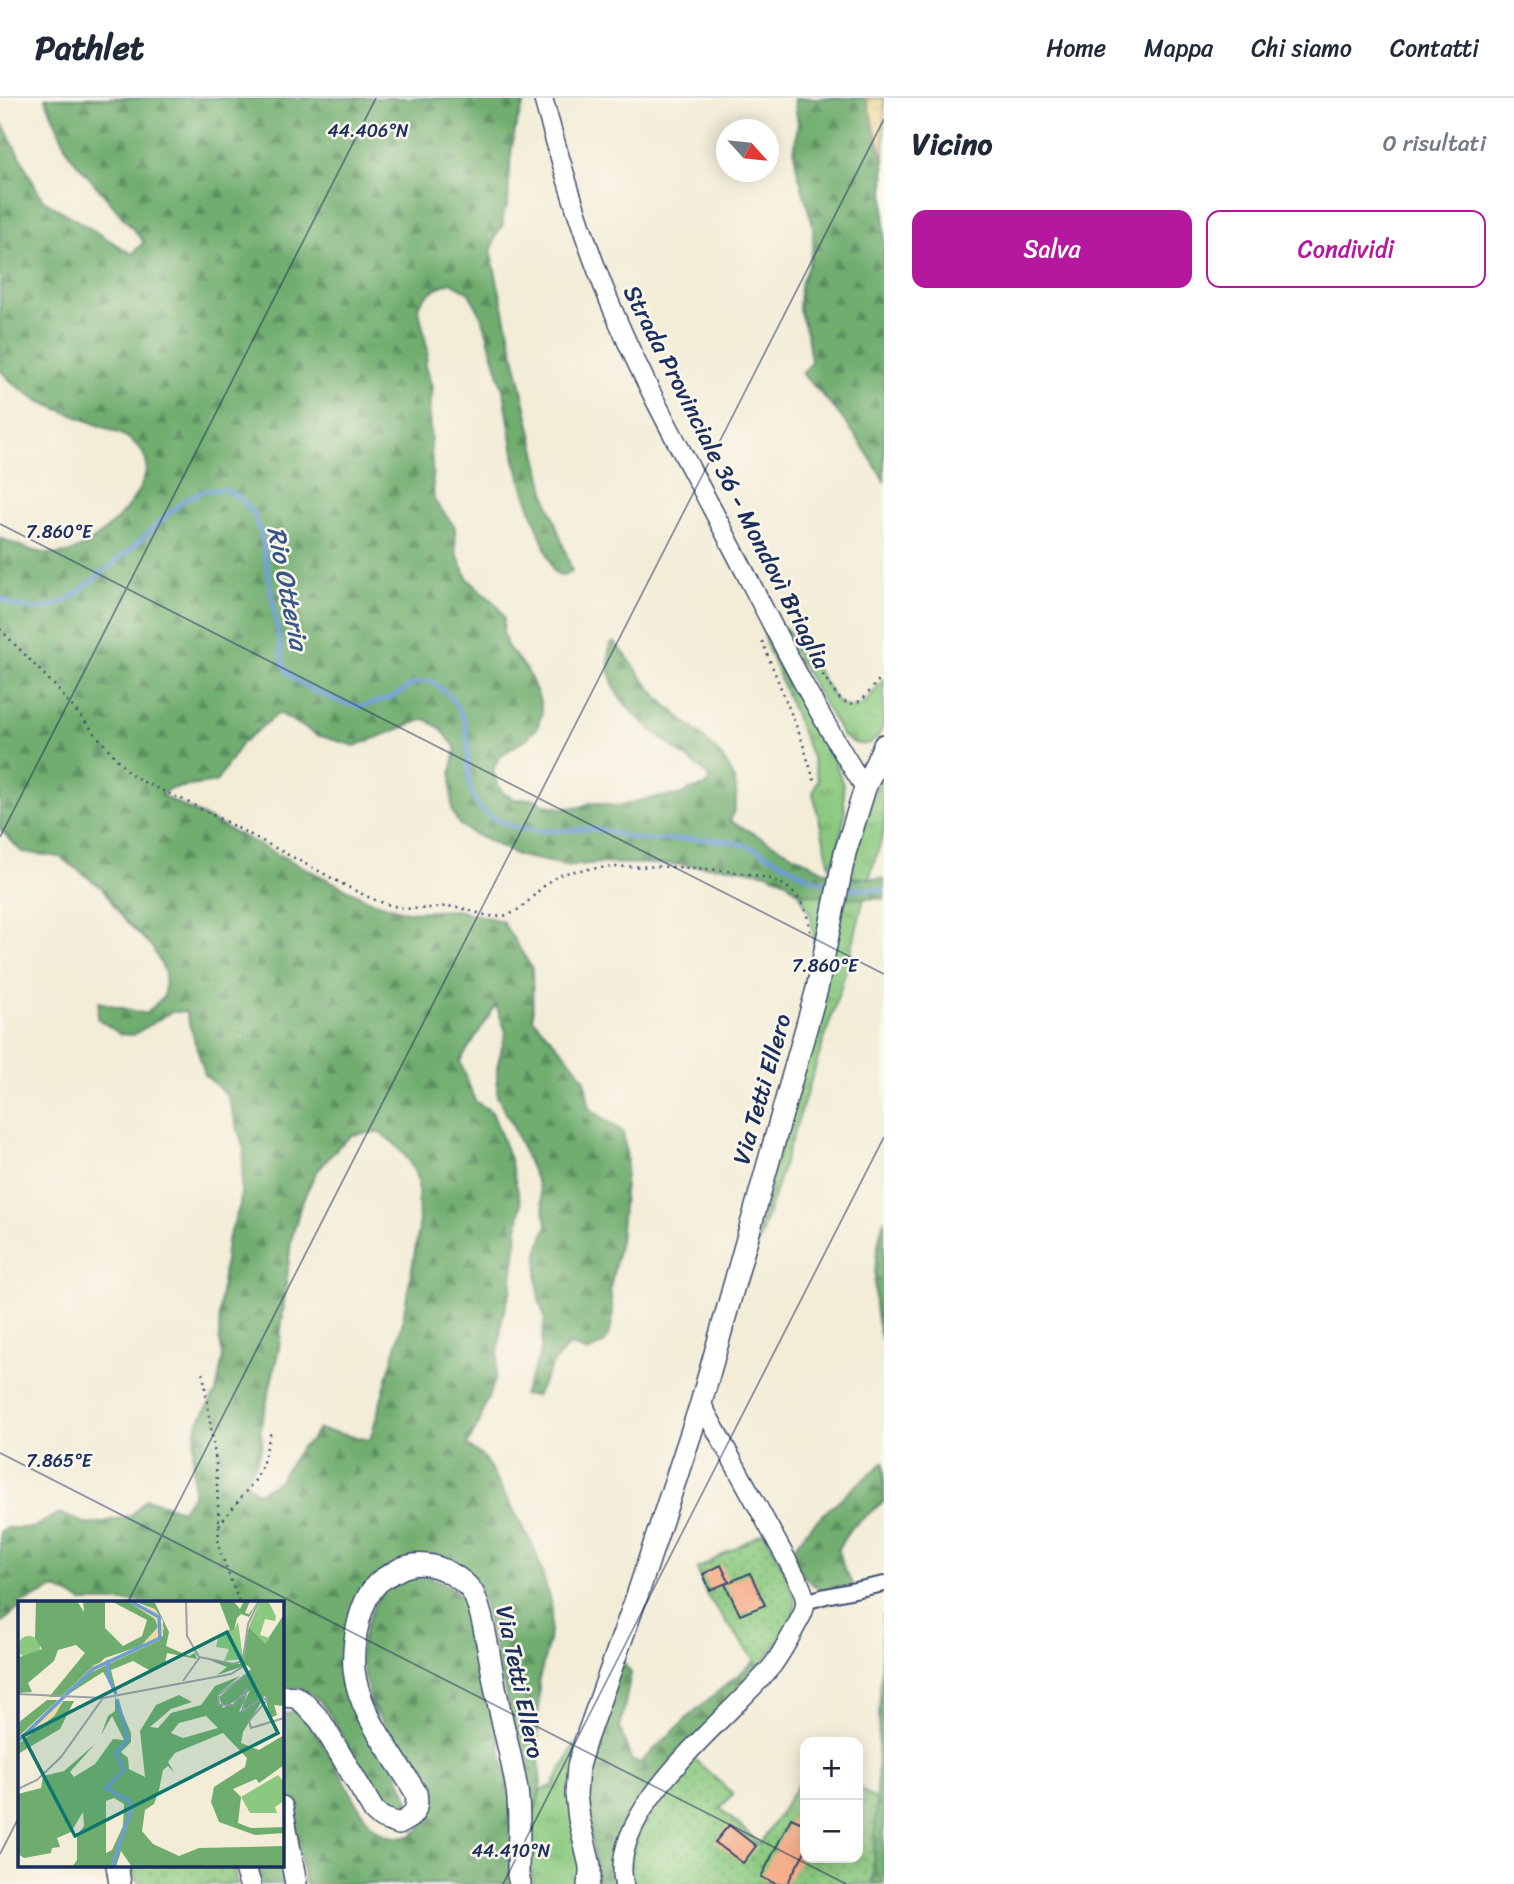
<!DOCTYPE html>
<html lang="it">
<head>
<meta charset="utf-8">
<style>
  :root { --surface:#fff; --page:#f6f6f7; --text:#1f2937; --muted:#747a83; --line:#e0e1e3; --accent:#b5179e }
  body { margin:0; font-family:Sriracha,sans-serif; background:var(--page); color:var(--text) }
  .controls { position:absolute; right:21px; bottom:21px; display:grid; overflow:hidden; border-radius:14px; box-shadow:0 4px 18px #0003 }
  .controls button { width:63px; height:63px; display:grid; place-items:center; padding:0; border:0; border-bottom:2px solid var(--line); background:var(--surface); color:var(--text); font:35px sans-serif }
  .compass { position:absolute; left:716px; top:21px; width:63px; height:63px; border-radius:50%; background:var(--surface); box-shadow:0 4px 18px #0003; rotate:117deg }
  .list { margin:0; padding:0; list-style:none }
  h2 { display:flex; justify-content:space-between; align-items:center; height:91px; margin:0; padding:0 28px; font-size:30px }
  h2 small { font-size:23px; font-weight:400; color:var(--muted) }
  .actions { display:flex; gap:14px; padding:21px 28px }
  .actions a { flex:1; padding:16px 0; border:2px solid var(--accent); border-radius:14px; text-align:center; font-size:24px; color:var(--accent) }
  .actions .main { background:var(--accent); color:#fff }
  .map { position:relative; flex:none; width:884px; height:1786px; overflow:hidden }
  header { display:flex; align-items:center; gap:42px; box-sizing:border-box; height:98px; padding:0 35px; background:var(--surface); border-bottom:2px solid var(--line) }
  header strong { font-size:33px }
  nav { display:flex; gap:38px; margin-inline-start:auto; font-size:24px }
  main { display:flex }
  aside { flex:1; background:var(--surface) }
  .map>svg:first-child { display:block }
  .grass { fill:url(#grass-tufts); stroke:#527c6e; stroke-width:2 }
  .forest { fill:url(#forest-firs); stroke:#456e66; stroke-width:2; fill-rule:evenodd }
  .sand { fill:url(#sand-dots); stroke:#84847e; stroke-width:2 }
  .park { fill:url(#park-dots); stroke:#527c6e; stroke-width:2 }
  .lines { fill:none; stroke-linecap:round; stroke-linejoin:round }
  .stream { stroke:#6c9dd6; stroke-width:4.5 }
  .building { fill:#f6af8d }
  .minor-casing { stroke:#3b4c70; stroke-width:18 }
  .tertiary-casing { stroke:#3b4c70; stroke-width:21 }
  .secondary-casing { stroke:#3b4c70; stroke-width:24 }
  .path { stroke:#3b4c70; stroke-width:2.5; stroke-dasharray:2 5; stroke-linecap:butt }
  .minor { stroke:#fff; stroke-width:14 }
  .tertiary { stroke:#fff; stroke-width:18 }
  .secondary { stroke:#fff; stroke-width:21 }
  .ticks { fill:none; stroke:#1b2f5e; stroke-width:2; stroke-opacity:0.45 }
  .labels { text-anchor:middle; stroke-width:5; stroke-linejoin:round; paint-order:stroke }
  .street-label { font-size:24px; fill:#1b2f5e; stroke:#fbf7ec }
  .water-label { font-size:26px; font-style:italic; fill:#375688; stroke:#fbf7ec }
  .inset-river { fill:none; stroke:#6c9dd6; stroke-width:3.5 }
  .inset-road { fill:none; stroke:#9da1a7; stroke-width:2 }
  .view { fill:#0f766e; fill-opacity:0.15; stroke:#0f766e; stroke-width:3.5 }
  .inset-edge { fill:none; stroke:#1b2f5e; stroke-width:3.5 }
  .ticks-label { font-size:18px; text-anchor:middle; fill:#1b2f5e; stroke:#fbf7ec; stroke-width:5; stroke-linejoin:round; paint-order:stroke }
</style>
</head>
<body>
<header>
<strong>Pathlet</strong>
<nav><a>Home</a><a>Mappa</a><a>Chi siamo</a><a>Contatti</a></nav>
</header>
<main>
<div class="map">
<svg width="884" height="1786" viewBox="0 0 884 1786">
  <defs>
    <pattern id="grass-tufts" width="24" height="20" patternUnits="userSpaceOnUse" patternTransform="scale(1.75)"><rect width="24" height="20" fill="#8ac97f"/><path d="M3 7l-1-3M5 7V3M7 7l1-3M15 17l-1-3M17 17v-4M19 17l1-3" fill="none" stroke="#70a46b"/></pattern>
    <pattern id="forest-firs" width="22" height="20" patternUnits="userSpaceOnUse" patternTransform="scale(1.75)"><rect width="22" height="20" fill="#6fad6e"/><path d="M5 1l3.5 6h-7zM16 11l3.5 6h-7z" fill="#5a8d5e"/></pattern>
    <pattern id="sand-dots" width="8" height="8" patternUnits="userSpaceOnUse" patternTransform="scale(1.75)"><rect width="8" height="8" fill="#eeda9e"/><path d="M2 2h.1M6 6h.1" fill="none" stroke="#ccbb8a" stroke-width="1.8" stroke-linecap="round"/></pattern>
    <pattern id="park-dots" width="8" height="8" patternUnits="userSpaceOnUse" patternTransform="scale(1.75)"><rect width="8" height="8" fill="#8ac97f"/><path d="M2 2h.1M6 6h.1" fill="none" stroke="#70a46b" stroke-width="1.8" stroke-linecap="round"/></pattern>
  </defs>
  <rect width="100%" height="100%" fill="#fbf7ec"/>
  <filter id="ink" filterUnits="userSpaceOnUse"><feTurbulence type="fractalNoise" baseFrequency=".0143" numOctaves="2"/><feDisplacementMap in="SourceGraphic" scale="14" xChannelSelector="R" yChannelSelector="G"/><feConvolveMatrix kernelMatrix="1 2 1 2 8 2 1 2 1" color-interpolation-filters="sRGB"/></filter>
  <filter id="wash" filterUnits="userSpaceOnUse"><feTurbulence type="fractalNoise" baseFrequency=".00686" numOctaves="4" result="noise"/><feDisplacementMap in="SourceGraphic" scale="28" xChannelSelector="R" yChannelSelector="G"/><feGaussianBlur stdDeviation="1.57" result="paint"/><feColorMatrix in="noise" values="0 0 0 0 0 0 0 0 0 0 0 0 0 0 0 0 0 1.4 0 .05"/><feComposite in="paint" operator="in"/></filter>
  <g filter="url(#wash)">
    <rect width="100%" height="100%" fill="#f3edd8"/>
    <g class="grass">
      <path d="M776,523C800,538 821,580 837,604C861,621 870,596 884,581C884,594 884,616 883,628C877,649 858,651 843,638Z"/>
      <polygon points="764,528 818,626 836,666 843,687 845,717 832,777 813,695 818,682 813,662 765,543"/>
      <polygon points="884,673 884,733 869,781 849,779 872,699"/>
      <polygon points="799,795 828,798 815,853 811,818"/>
      <polygon points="845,800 864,800 848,866 836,905 744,1189"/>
      <path d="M575,1646L582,1769L578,1786H533C523,1754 531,1722 541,1692L553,1688Z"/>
    </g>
    <g class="forest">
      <path d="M45,0H527C509,33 510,71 508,107L503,114V126L495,140L491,155L546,398L572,473L563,478L554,474L525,395L515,362L505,299L485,228L478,211L468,194L451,184C436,189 427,195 418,208L428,253L425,269L432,288L429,315L434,402L455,429L456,454L468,481L498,508L504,520L503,534L507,548L528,574L539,600L542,615L537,630L526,641L509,652L499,660L493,671L496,683L503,695L514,701H535L543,706L561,710L580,709L590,705H600L615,708L652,700L678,697L693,691L704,689L708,685L709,680L705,674C688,661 671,648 654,634C625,609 603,589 610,547L614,544C631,560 641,582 658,599C691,635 757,665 730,723L832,777L828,798L799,795L784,782L776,779L767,775L732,769L654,766L599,765L569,768L519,758L470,734L459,726L452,713L451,676L456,650L440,630L425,621L355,648L317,637L279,615L242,645L216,684L169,691L161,697L368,802L407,814L456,812L502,823L532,870L533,921L564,954L585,982L589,1010L623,1034L627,1061L620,1142L610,1191L613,1216L611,1230L605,1245L588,1254L569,1247L554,1264L536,1298L523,1297L540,1257L545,1220L539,1202L537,1179L538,1155L547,1126L539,1089L512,1026L497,998V969L506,934L496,907L460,963L475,1003L492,1014L509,1058L521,1106L511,1191L502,1221L495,1282L485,1307L480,1323L467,1347L484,1360L517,1418L534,1450L544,1481L552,1511L549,1543L539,1582L538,1646L541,1692L531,1723L525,1674L479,1489L394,1466L347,1548L409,1703L405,1710L399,1715C354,1711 342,1576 282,1590V1504H83L55,1490L25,1504H19V1510L0,1526V1434L6,1430H32L59,1415L89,1427L131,1418L146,1401L182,1412L193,1396V1356L197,1327L216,1294L223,1259L219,1238L220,1204L227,1144L240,1107L244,1051L227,997L205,977L186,914H171L133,937L120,936L97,920L99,904L146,916L164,898L165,874L152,849L123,820L102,790L60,759L22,754L0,731V440C21,449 43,459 67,455C96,449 152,394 146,362C143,351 134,344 125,338L39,303L14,286L0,272V21L42,101L132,156L144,144L69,56ZM367,1035H381L395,1046L408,1061L418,1081L419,1130L402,1227L370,1342L318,1331L310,1343L301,1350L278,1383L258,1395L245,1384C254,1369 267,1350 260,1333L279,1250L291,1143L301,1106L315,1076L338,1049L352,1037Z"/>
      <path d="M794,0H866L884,63V383C860,341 837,310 802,276L811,265L807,236L799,211L800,188L808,168L813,149V128L797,71L794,55L798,25Z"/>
      <polygon points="849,779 884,781 884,801 845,800"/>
      <path d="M884,1121V1246C869,1213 874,1155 884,1121Z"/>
      <path d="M884,1364V1403L849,1432L838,1451L845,1474L854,1488L825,1494C811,1486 791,1472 794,1453C797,1433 866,1380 884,1364Z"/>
      <path d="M414,1477C432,1479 450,1485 462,1499C467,1504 470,1513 473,1520L511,1698L510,1786H305L282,1668V1619L284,1616L294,1613C318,1629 339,1674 354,1700C361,1713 370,1730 384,1736C418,1751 438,1715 424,1686C415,1667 398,1646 386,1628C382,1622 377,1616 374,1610C371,1603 361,1566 360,1559C360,1539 374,1498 390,1486C397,1481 405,1479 414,1477Z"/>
      <polygon points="883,1517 884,1517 884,1786 873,1786"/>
      <polygon points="621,1562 631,1575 620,1631 632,1663 640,1665 697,1611 755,1563 760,1569 702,1631 617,1786 598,1786 587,1715 586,1682 591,1657"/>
      <polygon points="282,1748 289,1786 259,1786 253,1767 282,1767"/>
    </g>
    <polygon class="sand" points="866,0 884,0 884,63"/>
    <g class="park">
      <path d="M764,1434C773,1451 799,1494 795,1512C791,1530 771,1553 760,1569L707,1498L697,1471Z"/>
      <path d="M693,1660L733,1696L720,1710L760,1746L805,1676V1760H858V1689L876,1702L873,1786H632C632,1777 630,1767 632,1758C639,1719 669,1690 693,1660Z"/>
      <polygon points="126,1767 233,1767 237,1786 140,1786 135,1779 127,1781"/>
    </g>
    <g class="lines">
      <g class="stream">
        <path d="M0,500L15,508L38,512L67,503L130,452L162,422L186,401L204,393L223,391L239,399L253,415L262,440L283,564C285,569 287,575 291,578C300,588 345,608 358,608C367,608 381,603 389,600C405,595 414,579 432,584C437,586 441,591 445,594C455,602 463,618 466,630C472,660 459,699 490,718C522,738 552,733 588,731C608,730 625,741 645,742C682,743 714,736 750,749C779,759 802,780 832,787"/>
        <polyline points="844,790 884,792"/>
      </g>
    </g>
    <g id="blocks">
      <g class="building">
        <polygon points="721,1467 729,1484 710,1492 703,1476"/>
        <polygon points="750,1475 765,1507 740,1517 725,1486"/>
        <polygon points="791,1720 805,1726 805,1753 787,1786 776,1786 761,1779"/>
        <polygon points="729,1727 756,1748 743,1765 715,1744"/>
      </g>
    </g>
  </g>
  <g filter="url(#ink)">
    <use href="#blocks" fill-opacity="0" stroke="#3b4c70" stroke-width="2"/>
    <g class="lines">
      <defs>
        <polyline id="minor" points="805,1504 826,1498 884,1486"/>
        <g id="tertiary">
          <path d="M543,0C564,76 587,154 619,226C652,302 694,375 732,449C774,530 815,613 865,690"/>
          <path d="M624,1786C607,1711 729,1621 772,1568C784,1552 793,1534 802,1517C808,1505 804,1495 799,1484L701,1305"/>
        </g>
        <g id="secondary">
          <path d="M282,1599L284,1598L295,1599L303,1604L320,1622L374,1713L382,1720L399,1726C414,1719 419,1711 416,1695C394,1657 359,1617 354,1572C352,1546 359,1501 380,1483C385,1479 393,1475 398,1472C414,1464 428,1465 444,1472C454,1477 467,1485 473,1495C484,1517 489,1558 494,1583C500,1619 511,1655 517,1692C521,1719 518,1749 518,1777L520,1786"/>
          <polyline points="282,1709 296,1786"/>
          <polyline points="117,1767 120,1786"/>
          <polyline points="244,1767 250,1786"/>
          <polyline points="588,1786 590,1778 590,1768 579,1721 576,1696 578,1668 586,1641 638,1495 701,1305 817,891 845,755 865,690 884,647"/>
        </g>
      </defs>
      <use href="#minor" class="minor-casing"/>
      <use href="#tertiary" class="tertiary-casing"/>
      <use href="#secondary" class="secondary-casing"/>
      <g class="path">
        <path d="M0,531L54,587L126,672C145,688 169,694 191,706C233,727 275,750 317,772C343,786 375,806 404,810C422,813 439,807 457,809C472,812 489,821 503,818C527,814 539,784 563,776C599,763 750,767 782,786C800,796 809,815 810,834"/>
        <path d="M795,536L838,599C861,618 869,589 884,577"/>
        <polyline points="762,543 801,640 815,685"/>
        <polyline points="203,1275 216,1365 219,1427 218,1447 239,1504"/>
        <polyline points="219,1427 256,1381 262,1368 271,1333"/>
      </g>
      <use href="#minor" class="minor"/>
      <use href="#tertiary" class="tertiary"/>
      <use href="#secondary" class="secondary"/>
    </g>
  </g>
  <path class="ticks" d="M0,426L884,876M0,739L376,0M0,1355L846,1786M128,1504L884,21M0,1756L19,1719M503,1786L884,1039"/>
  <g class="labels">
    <g class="street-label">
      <text transform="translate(727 379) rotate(63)" y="8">Strada Provinciale 36 - Mondovì Briaglia</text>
      <text transform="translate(762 991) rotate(-74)" y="8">Via Tetti Ellero</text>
      <text transform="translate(520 1584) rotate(78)" y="8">Via Tetti Ellero</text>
    </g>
    <g class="water-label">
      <text transform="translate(288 490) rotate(79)" y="9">Rio Otteria</text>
    </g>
  </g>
  <g transform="translate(18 1503)">
    <rect width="266" height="266" fill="#f3edd8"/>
    <path d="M0 46a11 11 0 1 1 22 0a11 11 0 1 1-22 0Z" fill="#8ac97f"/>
    <path d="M18,0H59L66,11L65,0H87V27L105,45L124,35L129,19L93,0H109L126,9L137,18L140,26L123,45L87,57L43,96H31L67,52L58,44L40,49L36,60L10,82L14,91L0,92V41L2,56L24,48L17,37ZM115,0H136L151,31L148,45L171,55L177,52L179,58L149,52L147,63L133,70L115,60L93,69L99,93L85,71L46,96L70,73L145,35V20L137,8ZM201,0H215L222,8L226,0H232L227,12L231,13L240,0L231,16L223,13L219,17L216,29L178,47L212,29ZM266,0V105L256,104L259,114L252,117L247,95L227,109L225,105L232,89L214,104H202L201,96L233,68L229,64L199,74L209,66L191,59L222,63L231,26L247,42L265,15ZM222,75L200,93L205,107L229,93L221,111L245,98L225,131L223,142L241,149L266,134V164L241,182L238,178L215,188L223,196L220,222L233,227L266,226V232L237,234L201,221L193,201L196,186L227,166L229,157L205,132L157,152L150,161L156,171L150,165L145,169L141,189L136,203L127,209L124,230L135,243L161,255L181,247L265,245L266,266H114L103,250L98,266H54L59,259V234L66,225L65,211L53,231L39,237L42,246L34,247L33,252L6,257L0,253V193L23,187L25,175L46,170L77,143L52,171L56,176L77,163L95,138L106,139L94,115L83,134L90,115L97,110V95L113,132V141L103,151L110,157L111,168L127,176L122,130L138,104L161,94L174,101L153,108L132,126L140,127L153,112L183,104L197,85ZM188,115L200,127L165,137L153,132L161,122ZM96,197L106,203L105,225L94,249L88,252V200ZM29,99H40L0,136V122ZM45,100H56L42,128L0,153V143L36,115Z" fill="#6fad6e" fill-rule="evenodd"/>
    <path d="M109,0L137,8L146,27L142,39L74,71L43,96L76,64L123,45L140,27L137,18ZM40,99L45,100L36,115L0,143V136Z" fill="#eeda9e"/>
    <path d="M242,0H250L258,15L257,20L247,18L242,34L252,37L247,43L231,26ZM220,21L225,58L206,60L211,48L198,46L200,37L216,29ZM260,174L266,181V200L257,206L259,212H232L223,196Z" fill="#8ac97f"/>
    <path class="inset-river" d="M90,59V76L98,93M0,140L75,68L142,37L141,16L112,0M94,266L114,207L110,199L88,187L106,169L98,152L110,138L99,98"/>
    <path class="inset-road" d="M168,0L169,35L181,56M165,80L182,56L215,63L225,60L230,23L241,0M0,93L85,97L213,73L226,65L230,72L200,94V104H215L229,88L224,111L244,97L249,99L231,120L233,127L266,117M0,188L19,179L43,156L85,97"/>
    <path class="view" d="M209,31L260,132L57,235L5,135Z"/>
    <rect width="266" height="266" class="inset-edge"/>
  </g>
  <g class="ticks-label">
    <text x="368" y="39">44.406°N</text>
    <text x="59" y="440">7.860°E</text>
    <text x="825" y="874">7.860°E</text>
    <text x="59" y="1369">7.865°E</text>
    <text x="511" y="1759">44.410°N</text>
  </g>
</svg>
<div class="controls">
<button>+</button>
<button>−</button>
</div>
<svg class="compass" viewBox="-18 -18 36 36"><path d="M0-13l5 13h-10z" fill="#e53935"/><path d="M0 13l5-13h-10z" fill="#747a83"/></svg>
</div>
<aside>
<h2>Vicino<small>0 risultati</small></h2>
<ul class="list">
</ul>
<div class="actions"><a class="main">Salva</a><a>Condividi</a></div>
</aside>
</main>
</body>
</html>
